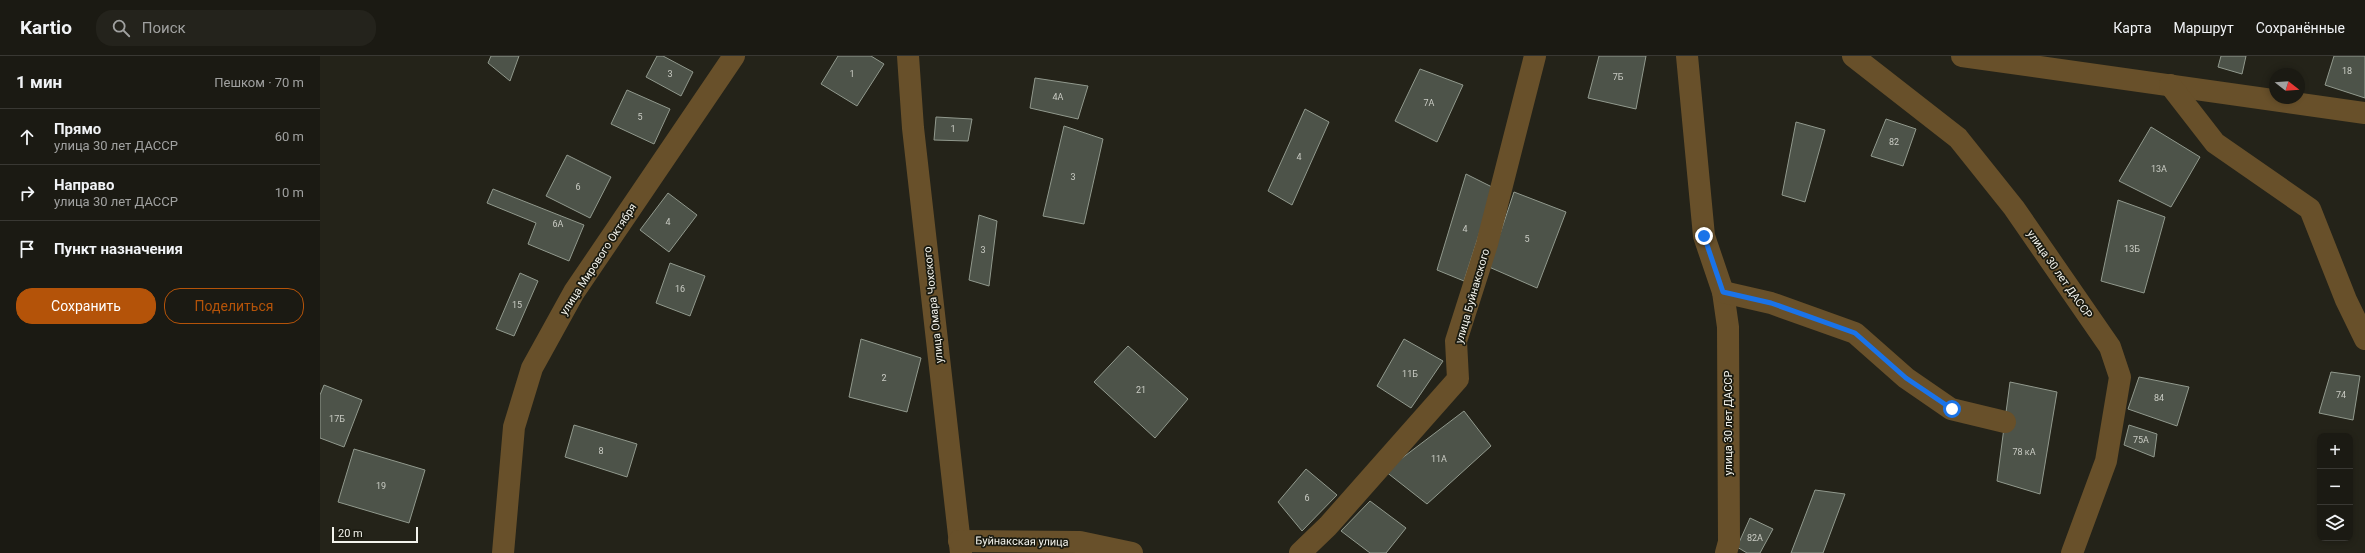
<!DOCTYPE html>
<html lang="ru">
<head>
<meta charset="utf-8">
<style>
  :root { --surface:#1b1a13; --page:#24231c; --text:#f1f3f6; --muted:#a0a1a0; --line:#393833; --accent:#b45309 }
  body { margin:0; font-family:Roboto,sans-serif; background:var(--page); color:var(--text) }
  .controls { position:absolute; right:12px; bottom:12px; display:grid; overflow:hidden; border-radius:8px; box-shadow:0 2px 6px #0003 }
  .controls button { width:36px; height:36px; display:grid; place-items:center; padding:0; border:0; border-bottom:1px solid var(--line); background:var(--surface); color:var(--text); font:20px sans-serif }
  .compass { position:absolute; left:1949px; top:12px; width:36px; height:36px; border-radius:50%; background:var(--surface); box-shadow:0 2px 6px #0003; rotate:107deg }
  .scale { position:absolute; left:12px; bottom:10px; width:86px; box-sizing:border-box; padding-left:4px; border:2px solid #f4f4ed; border-top:0; font-size:11px; line-height:14px; white-space:nowrap; color:#f4f4ed; -webkit-text-stroke:3px #1a1a10; paint-order:stroke }
  .stop { position:absolute; width:12px; height:12px; margin:-9px; border:3px solid #1a73e8; border-radius:50%; background:#fff }
  .stop.end { background:#1a73e8; border-color:#fff; box-shadow:0 1px 4px #0008 }
  .list { margin:0; padding:0; list-style:none }
  h2 { display:flex; justify-content:space-between; align-items:center; height:52px; margin:0; padding:0 16px; font-size:17px }
  h2 small { font-size:13px; font-weight:400; color:var(--muted) }
  .list li { display:grid; grid-template-columns:26px 1fr auto; gap:12px; align-items:center; box-sizing:border-box; height:56px; padding:0 16px; border-top:1px solid var(--line) }
  .list b { display:block; font-size:15px; white-space:nowrap }
  .list p { margin:0; font-size:13px; white-space:nowrap; color:var(--muted) }
  .list em { font-size:13px; font-style:normal; color:var(--muted) }
  .actions { display:flex; gap:8px; padding:12px 16px }
  .actions a { flex:1; padding:9px 0; border:1px solid var(--accent); border-radius:16px; text-align:center; font-size:14px; color:var(--accent) }
  .actions .main { background:var(--accent); color:#fff }
  .icon { flex:none; width:22px; height:22px; fill:none; stroke:currentColor; stroke-width:2; stroke-linecap:round; stroke-linejoin:round }
  .map { position:relative; flex:none; width:2045px; height:497px; overflow:hidden }
  header { display:flex; align-items:center; gap:24px; box-sizing:border-box; height:56px; padding:0 20px; background:var(--surface); border-bottom:1px solid var(--line) }
  header strong { font-size:19px }
  nav { display:flex; gap:22px; margin-inline-start:auto; font-size:14px }
  .search { width:280px; height:36px; background:var(--page); display:flex; align-items:center; gap:10px; box-sizing:border-box; padding:0 14px; border-radius:16px; color:var(--muted); font-size:15px }
  main { display:flex }
  aside { flex:1; background:var(--surface) }
  .map>svg:first-child { display:block }
  .building { fill:#4d5349; stroke:#91998d }
  .lines { fill:none; stroke-linecap:round; stroke-linejoin:round }
  .street { stroke:#68502a; stroke-width:22 }
  .route { stroke:#1a73e8; stroke-width:5 }
  .labels { text-anchor:middle; stroke-width:3.5; stroke-linejoin:round; paint-order:stroke }
  .number-label { font-size:9px; fill:#caccc4 }
  .street-label { font-size:11px; fill:#f4f4ed; stroke:#1a1a10 }
</style>
</head>
<body>
<header>
<strong>Kartio</strong>
<div class="search"><svg class="icon" aria-label="search" viewBox="0 0 24 24"><circle cx="10" cy="10" r="6"/><path d="M15 15l6 6"/></svg>Поиск</div>
<nav><a>Карта</a><a>Маршрут</a><a>Сохранённые</a></nav>
</header>
<main>
<aside>
<h2>1 мин<small>Пешком · 70 m</small></h2>
<ul class="list">
<li><svg class="icon" aria-label="ahead" viewBox="0 0 24 24"><path d="M12 20V5M6 11l6-6 6 6"/></svg><div><b>Прямо</b><p>улица 30 лет ДАССР</p></div><em>60 m</em></li>
<li><svg class="icon" aria-label="right" viewBox="0 0 24 24"><path d="M7 20v-9h11M14 6l5 5-5 5"/></svg><div><b>Направо</b><p>улица 30 лет ДАССР</p></div><em>10 m</em></li>
<li><svg class="icon" aria-label="arrive" viewBox="0 0 24 24"><path d="M6 21V4h12l-3 4 3 4H6"/></svg><div><b>Пункт назначения</b></div></li>
</ul>
<div class="actions"><a class="main">Сохранить</a><a>Поделиться</a></div>
</aside>
<div class="map">
<svg width="2045" height="497" viewBox="0 0 2045 497">
  <rect width="100%" height="100%" fill="#242319"/>
  <g class="building">
    <polygon points="171,0 199,0 190,25 168,7"/>
    <polygon points="337,0 343,0 373,16 361,40 326,21"/>
    <polygon points="518,0 551,0 564,8 537,50 501,28"/>
    <polygon points="1279,0 1326,0 1316,53 1268,42"/>
    <polygon points="1901,0 1926,0 1922,18 1898,11"/>
    <polygon points="2014,0 2045,0 2045,42 2005,29"/>
    <polygon points="1100,13 1143,29 1117,86 1075,65"/>
    <polygon points="715,22 768,30 758,63 710,52"/>
    <polygon points="307,34 350,53 334,88 291,68"/>
    <polygon points="985,53 1009,66 972,149 948,135"/>
    <polygon points="616,61 652,63 648,85 614,84"/>
    <polygon points="1566,63 1596,73 1583,110 1551,100"/>
    <polygon points="1476,66 1505,74 1485,146 1462,139"/>
    <polygon points="744,70 783,83 764,168 723,160"/>
    <polygon points="1831,71 1880,101 1851,151 1799,125"/>
    <polygon points="247,99 291,121 270,162 226,140"/>
    <polygon points="1146,118 1174,132 1144,225 1117,214"/>
    <polygon points="173,133 264,169 249,205 208,188 216,167 167,147"/>
    <polygon points="1194,136 1246,156 1217,232 1169,211"/>
    <polygon points="348,137 377,159 349,196 320,174"/>
    <polygon points="1798,144 1845,161 1824,237 1781,225"/>
    <polygon points="659,159 677,165 669,230 649,224"/>
    <polygon points="350,207 385,220 370,260 336,247"/>
    <polygon points="200,217 218,225 194,280 176,273"/>
    <polygon points="541,283 601,302 587,356 529,341"/>
    <polygon points="1084,283 1123,305 1091,352 1057,330"/>
    <polygon points="808,290 868,343 835,382 774,326"/>
    <polygon points="2011,316 2040,320 2033,364 1999,357"/>
    <polygon points="1819,321 1869,331 1857,370 1808,353"/>
    <polygon points="1690,326 1737,336 1720,438 1677,425"/>
    <polygon points="4,329 42,344 24,391 0,382 0,339"/>
    <polygon points="1144,355 1171,390 1107,448 1065,415"/>
    <polygon points="254,369 317,388 307,421 245,401"/>
    <polygon points="1809,369 1837,378 1834,401 1804,389"/>
    <polygon points="34,393 105,414 89,467 18,446"/>
    <polygon points="986,413 1017,439 982,475 958,446"/>
    <polygon points="1495,434 1525,438 1503,497 1471,497"/>
    <polygon points="1050,445 1086,472 1066,497 1050,497 1021,475"/>
    <polygon points="1430,462 1453,473 1440,497 1427,497 1417,491"/>
  </g>
  <g class="lines">
    <g class="street">
      <polyline points="588,0 593,72 641,497"/>
      <polyline points="1367,0 1384,180 1403,236 1408,271 1409,486 1406,497"/>
      <polyline points="1533,0 1638,82 1694,152 1790,291 1800,321 1786,405 1752,497"/>
      <polyline points="1642,0 2045,57"/>
      <polyline points="1850,29 1895,87 1990,153 2026,244 2045,283"/>
      <polyline points="1403,236 1451,247 1535,277 1586,322 1631,353 1685,366"/>
      <polyline points="639,485 760,486 812,497"/>
      <polyline points="183,497 194,371 212,312 254,236 414,0"/>
      <polyline points="980,497 1008,470 1138,323 1136,285 1167,188 1215,0"/>
    </g>
  </g>
  <g class="lines">
    <polyline class="route" points="1384,180 1403,236 1451,247 1535,277 1586,322 1632,353"/>
  </g>
  <g class="labels">
    <g class="number-label">
      <text x="2027" y="18">18</text>
      <text x="350" y="21">3</text>
      <text x="532" y="21">1</text>
      <text x="1298" y="24">7Б</text>
      <text x="738" y="44">4А</text>
      <text x="1109" y="50">7А</text>
      <text x="320" y="64">5</text>
      <text x="633" y="76">1</text>
      <text x="1574" y="89">82</text>
      <text x="979" y="104">4</text>
      <text x="1839" y="116">13А</text>
      <text x="753" y="124">3</text>
      <text x="258" y="134">6</text>
      <text x="348" y="169">4</text>
      <text x="238" y="171">6А</text>
      <text x="1145" y="176">4</text>
      <text x="1207" y="186">5</text>
      <text x="1812" y="196">13Б</text>
      <text x="663" y="197">3</text>
      <text x="360" y="236">16</text>
      <text x="197" y="252">15</text>
      <text x="1090" y="321">11Б</text>
      <text x="564" y="325">2</text>
      <text x="821" y="337">21</text>
      <text x="2021" y="342">74</text>
      <text x="1839" y="345">84</text>
      <text x="17" y="366">17Б</text>
      <text x="1821" y="387">75А</text>
      <text x="281" y="398">8</text>
      <text x="1704" y="399">78 кА</text>
      <text x="1119" y="406">11А</text>
      <text x="61" y="433">19</text>
      <text x="987" y="445">6</text>
      <text x="1435" y="485">82А</text>
    </g>
    <g class="street-label">
      <text transform="translate(278 203) rotate(-57)" y="4">улица Мирового Октября</text>
      <text transform="translate(1740 218) rotate(55)" y="4">улица 30 лет ДАССР</text>
      <text transform="translate(1152 240) rotate(-74)" y="4">улица Буйнакского</text>
      <text transform="translate(613 249) rotate(-96)" y="4">улица Омара Чохского</text>
      <text transform="translate(1408 367) rotate(-90)" y="4">улица 30 лет ДАССР</text>
      <text transform="translate(702 485) rotate(1)" y="4">Буйнакская улица</text>
    </g>
  </g>
</svg>
<div class="controls">
<button>+</button>
<button>−</button>
<button><svg class="icon" aria-label="layers" viewBox="0 0 24 24"><path d="M12 4l9 5-9 5-9-5zM3 14l9 5 9-5"/></svg></button>
</div>
<svg class="compass" viewBox="-18 -18 36 36"><path d="M0-13l5 13h-10z" fill="#e53935"/><path d="M0 13l5-13h-10z" fill="#a0a1a0"/></svg>
<div class="scale">20 m</div>
<div class="stop" style="left:1632px;top:353px"></div>
<div class="stop end" style="left:1384px;top:180px"></div>
</div>
</main>
</body>
</html>
